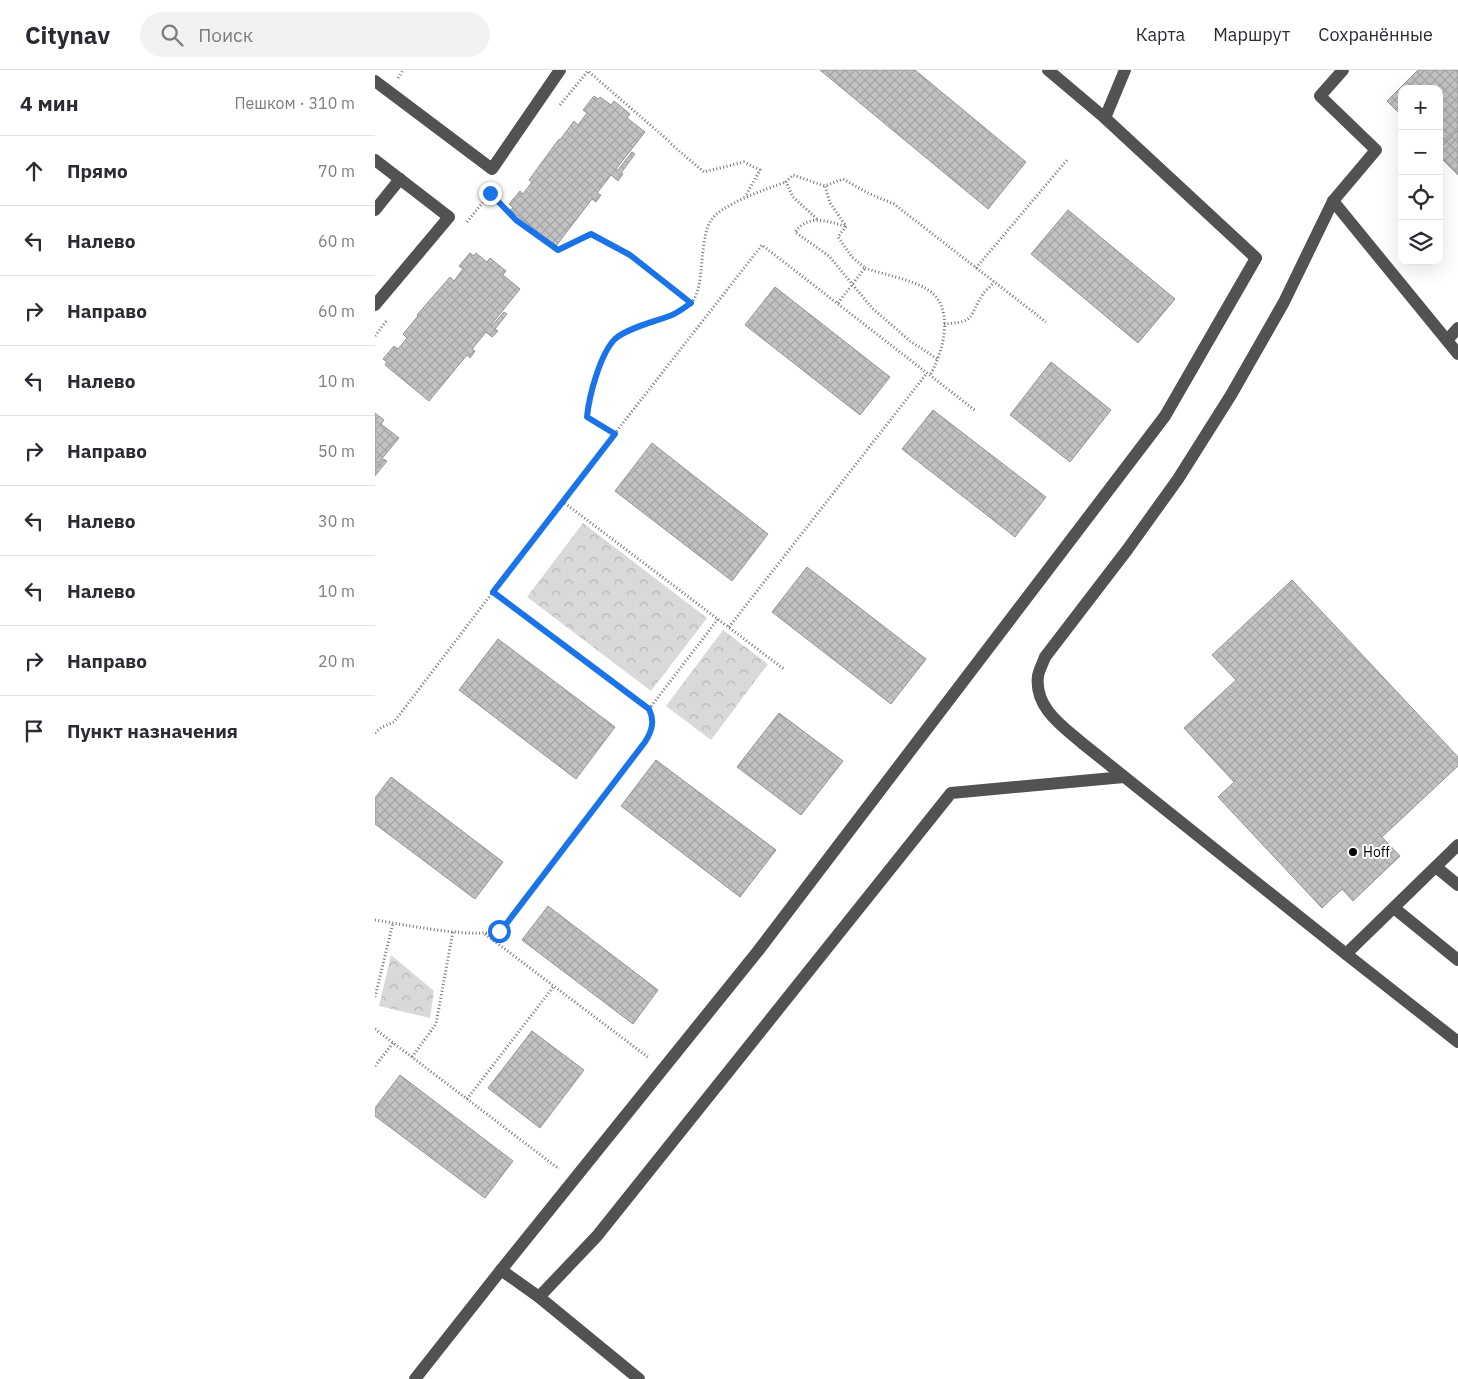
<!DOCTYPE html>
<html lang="ru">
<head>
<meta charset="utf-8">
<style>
  :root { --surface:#fff; --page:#f2f2f3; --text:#2b2b33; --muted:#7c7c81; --line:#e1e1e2 }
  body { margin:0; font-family:"IBM Plex Sans",sans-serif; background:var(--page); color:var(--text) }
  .controls { position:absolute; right:15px; top:15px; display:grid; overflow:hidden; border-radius:10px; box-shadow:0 5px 20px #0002 }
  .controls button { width:45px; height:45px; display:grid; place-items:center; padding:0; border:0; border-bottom:1px solid var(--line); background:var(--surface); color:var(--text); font:25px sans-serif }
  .stop { position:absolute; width:15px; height:15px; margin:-11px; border:4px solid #1a73e8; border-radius:50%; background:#fff }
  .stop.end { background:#1a73e8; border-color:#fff; box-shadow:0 1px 5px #0008 }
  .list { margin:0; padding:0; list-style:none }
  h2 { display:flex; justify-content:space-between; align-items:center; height:65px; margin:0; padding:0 20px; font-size:21px }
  h2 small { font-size:16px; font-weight:400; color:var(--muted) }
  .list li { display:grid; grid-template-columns:32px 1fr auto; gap:15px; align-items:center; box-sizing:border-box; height:70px; padding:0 20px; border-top:1px solid var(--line) }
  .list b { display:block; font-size:19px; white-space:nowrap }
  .list em { font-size:16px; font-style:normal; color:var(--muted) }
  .icon { flex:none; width:28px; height:28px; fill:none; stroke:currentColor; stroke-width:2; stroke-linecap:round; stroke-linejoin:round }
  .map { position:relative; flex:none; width:1083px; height:1309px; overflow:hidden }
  header { display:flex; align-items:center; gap:30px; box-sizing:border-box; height:70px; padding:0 25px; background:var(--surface); border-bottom:1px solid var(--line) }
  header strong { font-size:24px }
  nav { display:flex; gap:28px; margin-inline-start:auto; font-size:18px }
  .search { width:350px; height:45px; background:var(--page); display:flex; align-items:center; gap:12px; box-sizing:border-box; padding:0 18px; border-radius:28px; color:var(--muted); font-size:19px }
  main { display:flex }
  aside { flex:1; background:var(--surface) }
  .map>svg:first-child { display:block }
  .forest { fill:url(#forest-crowns) }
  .building { fill:url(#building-cross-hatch); stroke:#969696 }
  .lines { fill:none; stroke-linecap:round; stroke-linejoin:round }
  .path { stroke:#747474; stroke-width:3; stroke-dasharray:1 2.5; stroke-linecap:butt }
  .minor { stroke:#525252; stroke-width:12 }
  .route { stroke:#1a73e8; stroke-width:6 }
  .poi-dot { fill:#000; stroke:#fff; stroke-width:2 }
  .labels { text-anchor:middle; stroke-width:4; stroke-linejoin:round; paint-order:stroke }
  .poi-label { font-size:14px; fill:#000; stroke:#fff; text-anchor:start }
</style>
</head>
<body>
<header>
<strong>Citynav</strong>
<div class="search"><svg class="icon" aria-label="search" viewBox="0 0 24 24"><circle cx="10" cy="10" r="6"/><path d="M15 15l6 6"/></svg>Поиск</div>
<nav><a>Карта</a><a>Маршрут</a><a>Сохранённые</a></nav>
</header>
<main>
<aside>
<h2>4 мин<small>Пешком · 310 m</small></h2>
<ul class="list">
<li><svg class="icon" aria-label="ahead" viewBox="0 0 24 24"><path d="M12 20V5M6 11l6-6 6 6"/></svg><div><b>Прямо</b></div><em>70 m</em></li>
<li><svg class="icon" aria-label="left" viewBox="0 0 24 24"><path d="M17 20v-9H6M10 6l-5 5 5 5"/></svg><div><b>Налево</b></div><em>60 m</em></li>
<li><svg class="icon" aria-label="right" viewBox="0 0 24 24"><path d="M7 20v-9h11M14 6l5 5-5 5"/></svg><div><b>Направо</b></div><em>60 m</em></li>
<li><svg class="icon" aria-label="left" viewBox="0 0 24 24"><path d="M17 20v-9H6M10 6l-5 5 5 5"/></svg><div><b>Налево</b></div><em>10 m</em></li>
<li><svg class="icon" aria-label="right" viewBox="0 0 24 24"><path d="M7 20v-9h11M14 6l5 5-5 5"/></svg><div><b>Направо</b></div><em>50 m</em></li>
<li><svg class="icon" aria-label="left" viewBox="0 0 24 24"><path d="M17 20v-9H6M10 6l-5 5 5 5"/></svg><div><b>Налево</b></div><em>30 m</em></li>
<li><svg class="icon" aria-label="left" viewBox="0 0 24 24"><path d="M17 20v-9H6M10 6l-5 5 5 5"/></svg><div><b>Налево</b></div><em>10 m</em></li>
<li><svg class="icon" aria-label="right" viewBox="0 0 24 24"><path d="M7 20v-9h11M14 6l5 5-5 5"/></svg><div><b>Направо</b></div><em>20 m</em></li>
<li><svg class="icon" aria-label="arrive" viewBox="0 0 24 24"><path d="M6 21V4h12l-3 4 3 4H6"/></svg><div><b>Пункт назначения</b></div></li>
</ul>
</aside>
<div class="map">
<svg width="1083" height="1309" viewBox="0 0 1083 1309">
  <defs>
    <pattern id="forest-crowns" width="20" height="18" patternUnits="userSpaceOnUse" patternTransform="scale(1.25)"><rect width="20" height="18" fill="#d9d9d9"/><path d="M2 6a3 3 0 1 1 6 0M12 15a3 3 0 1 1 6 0" fill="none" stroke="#b8b8b8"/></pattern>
    <pattern id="building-cross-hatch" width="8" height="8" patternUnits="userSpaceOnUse" patternTransform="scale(1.25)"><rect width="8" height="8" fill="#c2c2c2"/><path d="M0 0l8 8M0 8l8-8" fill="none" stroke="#a5a5a5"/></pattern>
  </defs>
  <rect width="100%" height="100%" fill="#fff"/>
  <g class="forest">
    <polygon points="208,453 332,548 276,621 152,527"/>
    <polygon points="348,560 393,594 336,670 291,636"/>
    <polygon points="16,885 59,921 55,948 4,936"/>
  </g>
  <g class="building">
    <polygon points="445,0 540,0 651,92 613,139"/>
    <polygon points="1043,0 1083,0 1083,60 1064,79 1064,19 1027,19 1027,46 1012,31"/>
    <polygon points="219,26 223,29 225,27 236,35 239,31 255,44 252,48 270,62 241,99 243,100 257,82 260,84 246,103 248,104 243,111 236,105 222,123 226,125 221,132 217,129 181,176 135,140 138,138 134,134 145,121 148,124 157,112 154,110 184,69 185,70 199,51 203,55 212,43 208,40"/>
    <polygon points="1083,60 1083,105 1064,86 1064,79"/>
    <polygon points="693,140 800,229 763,273 656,184"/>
    <polygon points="95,183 99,186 101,183 112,192 115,188 131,201 128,205 145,219 116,255 117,256 129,242 132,244 120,259 123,261 117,267 111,262 97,279 100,281 95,288 92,285 54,331 10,295 12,292 8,289 19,276 23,279 32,268 28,264 43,246 42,245 75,207 79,211 88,199 84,196"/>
    <polygon points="400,217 515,307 485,345 370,255"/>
    <polygon points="676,292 736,340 695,392 635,345"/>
    <polygon points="558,340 671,427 640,467 527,379"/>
    <polygon points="0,343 9,350 6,354 24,368 0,397"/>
    <polygon points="277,373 393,464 357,511 240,421"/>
    <polygon points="8,389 12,391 0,406 0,399"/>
    <polygon points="432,497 551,589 516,634 397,542"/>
    <polygon points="917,510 1083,687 1083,696 1007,767 1025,786 978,831 967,819 947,838 843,727 859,712 809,658 861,610 837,585"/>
    <polygon points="123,569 240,657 201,709 84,620"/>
    <polygon points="404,643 468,691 426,745 362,697"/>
    <polygon points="281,690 401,780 365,827 246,736"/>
    <polygon points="16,707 128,792 100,829 0,754 0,728"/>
    <polygon points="173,836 283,920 258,954 147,870"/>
    <polygon points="157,961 209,1000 165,1058 113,1018"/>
    <polygon points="25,1005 138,1091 110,1128 0,1046 0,1038"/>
  </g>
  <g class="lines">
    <g class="path">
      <polyline points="23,8 28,0"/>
      <polyline points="185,35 213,1 296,73"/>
      <polyline points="296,74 329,102 369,92 385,100 370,127"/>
      <polyline points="115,123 141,150 183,180 216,164 255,185 316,233"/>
      <polyline points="442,149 418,127 411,112 418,105 450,116"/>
      <polyline points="92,152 121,116"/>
      <path d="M470,156C450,151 434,144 420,162L454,186L497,238L535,271L564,290"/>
      <path d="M490,198C510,205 536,209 553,220C581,237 568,283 555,305"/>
      <polyline points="601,198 692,90"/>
      <polyline points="463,233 490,198 477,187 463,167 471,156 455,133 450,116 468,109 493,123 519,134 671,252"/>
      <path d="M569,254C603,252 593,246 608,224C611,220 616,216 619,212"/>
      <polyline points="0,266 12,250"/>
      <path d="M240,363L213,347C214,326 225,285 240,269C246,263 266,255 274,252C288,247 305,244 316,233C323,226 325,211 326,201C327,189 329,162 335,152C345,134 392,119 411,112"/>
      <polyline points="187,431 410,600"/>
      <polyline points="354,557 552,303"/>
      <polyline points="274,639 343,549"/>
      <polyline points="0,663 7,657 19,652 187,431 387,175 601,341"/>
      <path d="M0,850C27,854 107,871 128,859L270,672C277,661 280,651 274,639L118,522"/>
      <polyline points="110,864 274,988"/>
      <polyline points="0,927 18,853"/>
      <polyline points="0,959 184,1099"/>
      <polyline points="37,987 61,954 78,861"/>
      <polyline points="0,996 18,973"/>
      <polyline points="92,1029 179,916"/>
    </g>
    <g class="minor">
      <polyline points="673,0 730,48"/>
      <path d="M968,0L945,26L1001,80L958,131L909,232L856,325L803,409L752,480L670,587C668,593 664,600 663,606C659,637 687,656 707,673L971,884L1083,972"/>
      <polyline points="0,11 117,99 185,0"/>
      <polyline points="0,90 74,147 0,235"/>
      <polyline points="958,131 1083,284"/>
      <polyline points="0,140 25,109"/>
      <polyline points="1072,270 1083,258"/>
      <polyline points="1061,797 1083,815"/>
      <polyline points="1019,838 1083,890"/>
      <polyline points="971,884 1083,775"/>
      <polyline points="126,1200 383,881 790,346 881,188 730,48 750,0"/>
      <polyline points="164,1227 222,1166 576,723 749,707"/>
      <polyline points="40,1309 126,1200 164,1227 264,1309"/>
    </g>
  </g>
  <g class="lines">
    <path class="route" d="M115,123L141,150L183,180L216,164L255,185L316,233C310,237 304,242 297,245C282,251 252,258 240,269C225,284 214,326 212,347L240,364L118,522L274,639C280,651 277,661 270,672L128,858L124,861"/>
  </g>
  <circle class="poi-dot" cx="978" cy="782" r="5"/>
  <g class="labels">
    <g class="poi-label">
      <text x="988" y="787">Hoff</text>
    </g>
  </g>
</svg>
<div class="controls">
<button>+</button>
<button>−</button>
<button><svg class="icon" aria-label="locate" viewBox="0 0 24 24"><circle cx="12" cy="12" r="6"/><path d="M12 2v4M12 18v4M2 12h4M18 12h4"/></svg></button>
<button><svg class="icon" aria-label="layers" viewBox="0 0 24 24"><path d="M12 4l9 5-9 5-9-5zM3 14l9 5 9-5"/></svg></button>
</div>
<div class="stop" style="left:124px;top:861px"></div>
<div class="stop end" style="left:115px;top:123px"></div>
</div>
</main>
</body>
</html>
